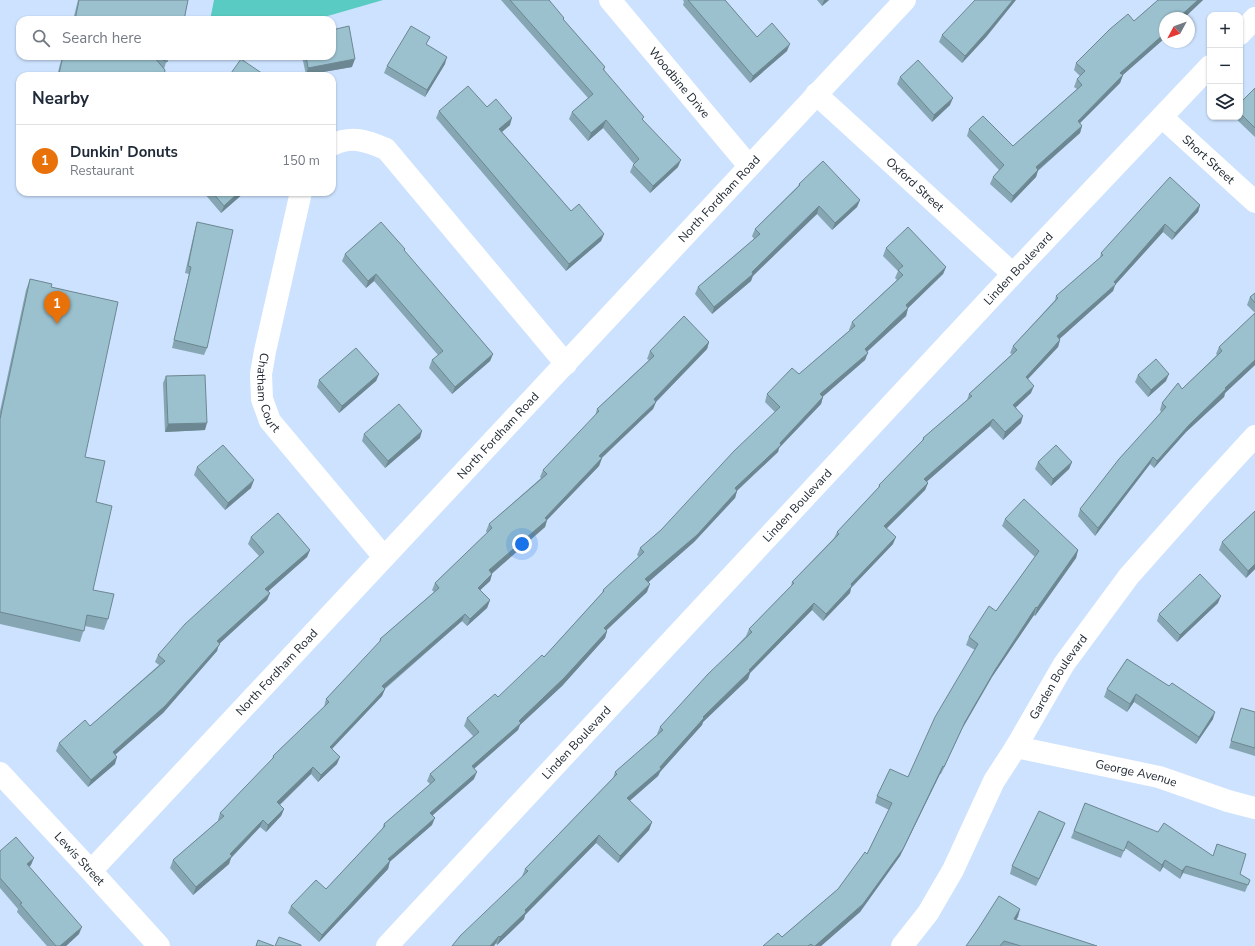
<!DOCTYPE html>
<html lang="en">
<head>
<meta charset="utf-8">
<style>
  :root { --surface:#fff; --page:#f2f2f3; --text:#1f2937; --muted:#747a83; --line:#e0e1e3; --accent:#b45309 }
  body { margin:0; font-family:"Nunito Sans",sans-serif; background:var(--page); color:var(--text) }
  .controls { position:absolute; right:12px; top:12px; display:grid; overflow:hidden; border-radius:8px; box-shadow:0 1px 3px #0004 }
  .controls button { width:36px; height:36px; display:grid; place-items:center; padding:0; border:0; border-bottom:1px solid var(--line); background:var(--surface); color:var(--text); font:20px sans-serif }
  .compass { position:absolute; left:1159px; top:12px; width:36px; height:36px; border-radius:50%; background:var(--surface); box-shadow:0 1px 3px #0004; rotate:229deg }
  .you { position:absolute; left:522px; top:544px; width:14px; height:14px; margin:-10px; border:3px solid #fff; border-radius:50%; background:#1a73e8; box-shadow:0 0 0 6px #1a73e833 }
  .badge { display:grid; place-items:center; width:26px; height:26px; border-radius:50%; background:var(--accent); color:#fff; font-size:13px; font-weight:700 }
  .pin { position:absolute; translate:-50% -33px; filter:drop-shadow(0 1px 2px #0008) }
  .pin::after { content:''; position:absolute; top:21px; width:14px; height:12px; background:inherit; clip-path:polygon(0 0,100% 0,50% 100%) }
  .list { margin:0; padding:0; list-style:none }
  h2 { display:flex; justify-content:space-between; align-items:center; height:52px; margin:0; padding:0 16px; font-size:17px }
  h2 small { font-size:13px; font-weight:400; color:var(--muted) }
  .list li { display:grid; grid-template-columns:26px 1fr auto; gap:12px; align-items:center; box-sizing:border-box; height:72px; padding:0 16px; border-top:1px solid var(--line) }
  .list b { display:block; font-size:15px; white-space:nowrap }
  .list p { margin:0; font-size:13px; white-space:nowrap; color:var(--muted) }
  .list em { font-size:13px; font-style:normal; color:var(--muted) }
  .icon { flex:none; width:22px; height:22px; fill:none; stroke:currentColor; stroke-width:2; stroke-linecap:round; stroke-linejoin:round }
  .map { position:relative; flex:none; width:1255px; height:946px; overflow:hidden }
  .search { position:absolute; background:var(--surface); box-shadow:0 1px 3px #0004; left:16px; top:16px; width:320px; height:44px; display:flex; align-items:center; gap:10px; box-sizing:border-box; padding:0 14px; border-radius:12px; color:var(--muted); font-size:15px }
  .panel { position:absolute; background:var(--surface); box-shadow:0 1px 3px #0004; left:16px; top:72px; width:320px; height:124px; border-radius:12px }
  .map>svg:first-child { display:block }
  .water { fill:#5acbc2 }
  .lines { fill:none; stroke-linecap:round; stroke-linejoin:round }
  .minor { stroke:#fff; stroke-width:22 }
  .wall { fill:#85a6b2 }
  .shaded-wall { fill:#6c8791 }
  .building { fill:#9bc1cf; stroke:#6c8791 }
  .labels { text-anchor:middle; stroke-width:3.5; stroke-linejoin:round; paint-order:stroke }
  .street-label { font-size:12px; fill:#212933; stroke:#fff }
</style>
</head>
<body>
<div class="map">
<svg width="1255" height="946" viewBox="0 0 1255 946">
  <rect width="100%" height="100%" fill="#cde2fe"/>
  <polygon class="water" points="214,0 383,0 314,20 210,20"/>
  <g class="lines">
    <g class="minor">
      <path id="s1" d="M610,0L749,166"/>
      <polyline points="1240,34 1255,18"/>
      <path id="s2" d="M816,94L1013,274"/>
      <path id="s3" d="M1162,117L1255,202"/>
      <path d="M332,145C352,135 367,141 386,149L566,364"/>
      <path id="s4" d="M301,192L265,351L261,374L262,399L270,421L384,557"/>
      <path id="s5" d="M1016,747L1159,777L1228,801L1255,808"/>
      <path id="s6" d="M0,773L91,871L159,946"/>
      <path id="s7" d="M91,871L905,0"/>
      <path id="s8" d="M387,946L1013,274L1210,66"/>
      <path id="s9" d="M902,946L928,913L953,870L994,781L1016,747L1064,664L1129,576L1200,496L1255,436"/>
    </g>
  </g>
  <g class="wall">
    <polygon points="78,0 188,0 184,20 73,20"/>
    <polygon points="501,0 549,0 563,19 605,67 604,71 643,120 678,167 650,193 630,172 633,165 634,164 603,128 588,141 569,119 572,112 588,98"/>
    <polygon points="683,0 725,0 757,37 787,51 750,83 683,5 684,2"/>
    <polygon points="817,0 829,0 822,6"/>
    <polygon points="1158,0 1203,0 1184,18 1165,18 1165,38 1123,75 1120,83 1080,123 1082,126 1080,133 1038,171 1036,177 1011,203 990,184 993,177 999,170 967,136 969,129 1013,146 1077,89 1074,87 1077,79 1080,76 1074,70 1076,63 1134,21"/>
    <polygon points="942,35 987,36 962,63 939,42"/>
    <polygon points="427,45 445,64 425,97 384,73 387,66"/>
    <polygon points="63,56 168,56 164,69 164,76 57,76 60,64"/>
    <polygon points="302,56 332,56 352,67 306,75"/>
    <polygon points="900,77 950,105 932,122 897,84"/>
    <polygon points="1255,88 1255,137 1234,117 1240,117 1240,103"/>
    <polygon points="487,107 510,125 502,132 571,211 604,234 601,241 566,271 436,118 439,111"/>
    <polygon points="799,184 860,200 857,207 832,230 817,214 752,276 751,281 712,314 695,294 698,287 754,239 752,236 755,229 798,186"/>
    <polygon points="203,192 245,192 221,213"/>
    <polygon points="1200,205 1198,212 1172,240 1163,232 1115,285 1113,291 1059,339 1060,340 1058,347 1028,379 1031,393 1016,407 1021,423 1003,440 990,426 927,481 928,483 925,490 887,528 893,544 851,588 850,593 823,621 812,610 750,673 748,679 703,722 702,725 660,772 658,776 629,801 652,822 649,830 618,863 596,843 525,915 524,919 497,945 496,943 494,946 525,869 613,778 615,772 658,735 657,734 660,727 746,636 749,629 791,586 792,582 834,538 837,532 878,488 879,485 922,441 923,438 967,400 969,394 1012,354 1010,353 1013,346 1055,300 1056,296 1100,258 1101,253"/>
    <polygon points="197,222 207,348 204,355 172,348 189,274 185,273 195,229"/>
    <polygon points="886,248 946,267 943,274 908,308 906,316 867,352 865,360 823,396 821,404 779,448 778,452 737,491 735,498 694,542 648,582 647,592 607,630 607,631 605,638 562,686 520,725 518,730 474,769 474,779 433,815 432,825 390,861 388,869 319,942 288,913 291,906 326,889 382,829 384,824 430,784 427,781 430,774 473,736 464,726 467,718 498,697 544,657 602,593 603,590 639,557 637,555 640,548 661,530 775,412 765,402 767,394 799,374 850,330 849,330 852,322 897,280 895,278 898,271 883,256"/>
    <polygon points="405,249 404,251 493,354 490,361 452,394 429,368 432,360 438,355 374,281 366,288 342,261 345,254"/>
    <polygon points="30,279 51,287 85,457 96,502 93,590 108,619 104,630 85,626 80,642 0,624 0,411 26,290"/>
    <polygon points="1255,293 1255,365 1225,393 1224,397 1186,432 1154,468 1150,464 1095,536 1078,516 1080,509 1161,412 1160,410 1162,403 1182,389 1217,355 1216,354 1219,347 1255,313 1247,305 1250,297"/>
    <polygon points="709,342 707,349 656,402 653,409 602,458 599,466 547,520 545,527 492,573 492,574 490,581 480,590 490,600 487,608 467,626 462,621 385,689 382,696 332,749 337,764 318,782 311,774 280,805 284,809 281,816 266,832 260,827 231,858 229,864 193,895 170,868 173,860 218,821 218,820 220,813 272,760 273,756 324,707 326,699 379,643 380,639 434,592 432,590 435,583 487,533 486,531 489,524 541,478 540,477 543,470 595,416 597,409 649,360 647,359 650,351"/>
    <polygon points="379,374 376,381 339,413 317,387 319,380"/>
    <polygon points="1138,375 1166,381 1148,397 1135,382"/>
    <polygon points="166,376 205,430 165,432 163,383"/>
    <polygon points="364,434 420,438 385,468 362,441"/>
    <polygon points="1038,462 1072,462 1069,469 1051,486 1035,469"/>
    <polygon points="197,467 251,488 225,510 194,475"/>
    <polygon points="1255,511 1255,569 1246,578 1219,550 1222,542"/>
    <polygon points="1005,519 1078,550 1076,558 1035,616 1034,615 992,677 962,729 941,774 940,774 900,856 860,912 821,946 763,946 782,937 838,889 867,854 889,810 875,803 877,796 908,777 975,650 966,645 969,637 996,611 1035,557 1002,526"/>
    <polygon points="251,537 310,550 307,557 268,591 270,593 267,600 219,644 217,651 163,713 115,755 115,764 88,787 56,751 59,743 90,726 159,665 155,662 158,655 259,556 248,544"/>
    <polygon points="1218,603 1177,642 1157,621 1159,614"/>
    <polygon points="1127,659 1213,719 1196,744 1134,702 1127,712 1104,697 1107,689"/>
    <polygon points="1241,708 1255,712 1255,756 1229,748"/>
    <polygon points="1085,803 1213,856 1217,844 1240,874 1250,880 1245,892 1183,873 1180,879 1163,867 1160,872 1125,848 1121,858 1071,838"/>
    <polygon points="1062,831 1036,886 1010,874 1012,866"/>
    <polygon points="0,851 31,865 29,867 79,934 66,946 47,946 17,912 18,909 0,888"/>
    <polygon points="1020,909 1016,920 1097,946 966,946"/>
  </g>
  <g class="shaded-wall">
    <polygon points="824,0 829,0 822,6"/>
    <polygon points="1013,0 1016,0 987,36 962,63 965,56"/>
    <polygon points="1198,0 1203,0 1184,18 1178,18"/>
    <polygon points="1165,33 1165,38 1117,80 1120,73"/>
    <polygon points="790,44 787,51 750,83 753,76"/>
    <polygon points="447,57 445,64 425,97 427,90"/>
    <polygon points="355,59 352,67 306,75 308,68"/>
    <polygon points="1123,75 1120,83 1075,128 1078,121"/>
    <polygon points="953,98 950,105 932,122 934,115"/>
    <polygon points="512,118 510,125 497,136 499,129"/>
    <polygon points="606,120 603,128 588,141 591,133"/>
    <polygon points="1082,126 1080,133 1038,170 1036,177 1011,203 1013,196 1036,167"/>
    <polygon points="681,160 678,167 650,193 653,186"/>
    <polygon points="239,192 245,192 221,213 224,206"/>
    <polygon points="860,200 857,207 832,230 835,223"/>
    <polygon points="1200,205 1198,212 1172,240 1175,233"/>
    <polygon points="819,206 817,214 753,276 751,281 712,314 714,307 752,272"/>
    <polygon points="1165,224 1163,232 1115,285 1113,291 1054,344 1057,336 1114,282"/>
    <polygon points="604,234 601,241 566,271 569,264"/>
    <polygon points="946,267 943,274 903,313 906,305"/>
    <polygon points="376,274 374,281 366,288 368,281"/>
    <polygon points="908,308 906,316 862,356 865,349"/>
    <polygon points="1060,340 1058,347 1023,384 1026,377"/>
    <polygon points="709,342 707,349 651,407 654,399"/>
    <polygon points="868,353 865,360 818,401 820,394"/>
    <polygon points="493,354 490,361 452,394 455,387"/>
    <polygon points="1255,360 1255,365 1225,393 1224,397 1186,432 1154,468 1157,461 1189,425 1225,388"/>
    <polygon points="379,374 376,381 339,413 342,406"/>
    <polygon points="1169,374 1166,381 1148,397 1151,390"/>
    <polygon points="1034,386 1031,393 1011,412 1013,405"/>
    <polygon points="823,397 821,404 779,448 778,452 732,495 735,488 780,443"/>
    <polygon points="656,402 653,409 596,463 599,456"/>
    <polygon points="1023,416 1021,423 1003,440 1005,432"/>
    <polygon points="993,419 990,426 922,486 924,479"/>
    <polygon points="207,423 205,430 165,432 168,424"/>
    <polygon points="422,431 420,438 385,468 388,461"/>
    <polygon points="1153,457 1150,464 1095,536 1098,528"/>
    <polygon points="602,458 599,466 546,521 547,520 545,527 487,578 489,570 545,518"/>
    <polygon points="1072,462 1069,469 1051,486 1053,479"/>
    <polygon points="254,480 251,488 225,510 228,503"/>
    <polygon points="928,483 925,490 882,533 884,526"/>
    <polygon points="737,491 735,498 694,542 643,587 645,579"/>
    <polygon points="896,537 893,544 851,588 850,593 823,621 826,614 851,584"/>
    <polygon points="310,550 307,557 263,596 265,589"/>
    <polygon points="1078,550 1076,558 1035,616 1037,608"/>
    <polygon points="1255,564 1255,569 1246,578 1248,571"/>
    <polygon points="492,574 490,581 475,595 478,588"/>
    <polygon points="650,584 647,592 601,635 604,628"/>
    <polygon points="270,593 267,600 219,644 217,651 163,713 110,759 113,752 217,641"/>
    <polygon points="1221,596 1218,603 1177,642 1180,635"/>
    <polygon points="490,600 487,608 467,626 470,619"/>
    <polygon points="814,603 812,610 750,673 748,679 703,722 702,725 660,772 658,776 624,806 627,798 660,767 703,717"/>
    <polygon points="1036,607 1034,615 992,677 962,729 941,774 944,767 965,722 995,670"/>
    <polygon points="465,614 462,621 379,693 382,686"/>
    <polygon points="607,631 605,638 562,686 520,725 518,730 469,773 472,766 519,721"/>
    <polygon points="385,689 382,696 327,754 330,747"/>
    <polygon points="1136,694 1134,702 1127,712 1130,704"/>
    <polygon points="1215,712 1213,719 1196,744 1199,737"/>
    <polygon points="117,757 115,764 88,787 91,780"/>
    <polygon points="340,757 337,764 318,782 321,775"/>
    <polygon points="943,766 940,774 900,856 860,912 821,946 815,946"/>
    <polygon points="313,767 311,774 274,810 277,802"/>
    <polygon points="477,772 474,779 427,820 430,813"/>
    <polygon points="284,809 281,816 266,832 268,825"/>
    <polygon points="435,818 432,825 385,866 388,859"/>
    <polygon points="263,820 260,827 231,858 229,864 193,895 196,887 230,854"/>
    <polygon points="652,822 649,830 618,863 620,856"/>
    <polygon points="1065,823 1062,831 1036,886 1039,879"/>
    <polygon points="599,835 596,843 525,915 524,919 497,945 500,937 525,910"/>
    <polygon points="34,858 31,865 24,871 27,864"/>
    <polygon points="1165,860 1163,867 1160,872 1162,865"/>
    <polygon points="390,861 388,869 319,942 322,935"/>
    <polygon points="1186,866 1183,873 1180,879 1182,871"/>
    <polygon points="1020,909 1018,917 1012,926 1014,919"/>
    <polygon points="82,927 79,934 66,946 60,946"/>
    <polygon points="499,936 496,943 494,946 490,946"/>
  </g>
  <g class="building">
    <polygon points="79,0 188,0 184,20 75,20"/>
    <polygon points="510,0 549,0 564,18 563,19 605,67 603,69 644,117 642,119 681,160 653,186 633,165 639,159 606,120 591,133 572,112 593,94"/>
    <polygon points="688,0 725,0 757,37 772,23 790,44 753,76"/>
    <polygon points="975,0 1013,0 990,28 965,56 942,35"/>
    <polygon points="1158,0 1198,0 1178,18 1165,18 1165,33 1120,73 1123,75 1078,121 1082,126 1036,167 1038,170 1013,196 993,177 1004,165 969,129 983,116 1013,146 1082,85 1077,79 1085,71 1076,63 1110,29 1128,14 1134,21"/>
    <polygon points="349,26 355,59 308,68 306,56 332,56 332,30"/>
    <polygon points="411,26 430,37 426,44 447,57 427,90 387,66"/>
    <polygon points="63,56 155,56 154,57 165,70 164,76 62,76 62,75 59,74"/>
    <polygon points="157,56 168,56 167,62"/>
    <polygon points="241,59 266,76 229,76"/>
    <polygon points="918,60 953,98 934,115 900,77"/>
    <polygon points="468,86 487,107 496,99 512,118 499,129 571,211 579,204 604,234 569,264 439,111"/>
    <polygon points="1255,88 1255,128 1240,113 1240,103"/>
    <polygon points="823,161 860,200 835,223 819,206 752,272 753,274 714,307 698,287 760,234 755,229 800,185 799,184"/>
    <polygon points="1170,177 1200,205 1175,233 1165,224 1114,282 1116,284 1057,336 1060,340 1026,377 1034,386 1013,405 1023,416 1005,432 993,419 924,479 928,483 884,526 896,537 851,584 852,586 826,614 814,603 749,670 750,671 703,717 704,718 660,767 661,769 627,798 652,822 620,856 599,835 525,910 526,912 500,937 499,936 490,946 452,946 460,936 528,871 525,869 617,774 615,772 663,730 660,727 708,674 752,632 749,629 794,583 792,582 839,534 837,532 880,486 879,485 924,439 923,438 972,396 969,394 1017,350 1013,346 1058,298 1056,296 1103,255 1101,253"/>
    <polygon points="212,192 239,192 224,206"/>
    <polygon points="197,222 233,230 207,348 174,340 191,267 188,266"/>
    <polygon points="381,222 405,249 404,250 493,354 455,387 432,360 443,351 376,274 368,281 345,254"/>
    <polygon points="908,227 946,267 906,305 908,308 865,349 868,353 820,394 823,397 780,443 781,445 735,488 737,491 697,535 645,579 650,584 604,628 607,631 564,678 519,721 521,723 472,766 477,772 430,813 435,818 388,859 390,861 322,935 291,906 316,880 326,889 385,826 384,824 435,780 430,774 479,732 467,718 495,694 498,697 542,655 544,657 604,591 603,590 644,552 640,548 661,530 734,451 780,407 767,394 792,368 799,374 855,326 852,322 903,275 898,270 903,266 886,248"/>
    <polygon points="30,279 52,284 51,287 118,302 85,457 105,461 96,502 112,506 93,590 114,594 108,619 87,615 84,631 0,612 0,419"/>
    <polygon points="1255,293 1255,303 1250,297"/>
    <polygon points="1255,313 1255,360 1225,388 1226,389 1189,425 1157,461 1153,457 1098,528 1080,509 1119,459 1166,407 1162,403 1178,383 1182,389 1222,351 1219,347"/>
    <polygon points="684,316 709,342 654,399 656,402 599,456 602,458 545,518 547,520 489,570 492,574 478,588 490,600 470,619 465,614 382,686 385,689 330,747 340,757 321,775 313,767 277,802 284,809 268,825 263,820 230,854 232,856 196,887 173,860 224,816 220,813 274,757 273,756 329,702 326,699 381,640 380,639 439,588 435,583 492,528 489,524 547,474 543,470 599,411 597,409 654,356 650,351"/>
    <polygon points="356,348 379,374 342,406 319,380"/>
    <polygon points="1156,359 1169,374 1151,390 1138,375"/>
    <polygon points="205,375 207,423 168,424 166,376"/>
    <polygon points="399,404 422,431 388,461 364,434"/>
    <polygon points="223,445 254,480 228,503 197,467"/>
    <polygon points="1056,445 1072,462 1053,479 1038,462"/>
    <polygon points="1024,499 1078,550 1037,608 1036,607 995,670 965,722 944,767 943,766 903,849 863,904 815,946 813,946 811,944 808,946 763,946 778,933 782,937 838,889 865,852 867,854 892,803 877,796 890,769 908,777 935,717 978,644 969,637 989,606 996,611 1039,551 1005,519"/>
    <polygon points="1255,511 1255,564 1248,571 1222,542"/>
    <polygon points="278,513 310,550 265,589 270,593 217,641 220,644 165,706 113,752 117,757 91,780 59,743 85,720 90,726 165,661 158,655 185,624 264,552 251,537"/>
    <polygon points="1200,574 1221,596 1180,635 1159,614"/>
    <polygon points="1127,659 1169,686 1172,683 1215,712 1199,737 1136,694 1130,704 1107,689"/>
    <polygon points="1241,708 1255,712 1255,748 1231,741"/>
    <polygon points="1085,803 1158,832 1164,823 1213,856 1217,844 1246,854 1240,874 1250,880 1248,885 1186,866 1182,871 1165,860 1162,865 1128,841 1124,851 1074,831"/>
    <polygon points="1039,811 1065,823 1039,879 1012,866"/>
    <polygon points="16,837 34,858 27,864 82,927 60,946 56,946 20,904 22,903 0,878 0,851"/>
    <polygon points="999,896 1020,909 1014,919 1097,946 1021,946 1004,941 1000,946 966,946 978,929"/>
    <polygon points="279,937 301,945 301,946 275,946"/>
    <polygon points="258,940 274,946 256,946"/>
  </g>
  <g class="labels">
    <g class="street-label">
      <text dy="4" stroke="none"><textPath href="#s1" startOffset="108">Woodbine Drive</textPath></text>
      <text dy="4" stroke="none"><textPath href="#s3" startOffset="63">Short Street</textPath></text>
      <text dy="4" stroke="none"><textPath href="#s2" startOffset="134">Oxford Street</textPath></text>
      <text dy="4" stroke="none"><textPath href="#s7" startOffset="920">North Fordham Road</textPath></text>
      <text dy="4" stroke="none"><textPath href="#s8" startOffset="926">Linden Boulevard</textPath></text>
      <text dy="4" stroke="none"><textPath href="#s4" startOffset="206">Chatham Court</textPath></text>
      <text dy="4" stroke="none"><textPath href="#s7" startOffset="596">North Fordham Road</textPath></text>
      <text dy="4" stroke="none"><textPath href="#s8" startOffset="602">Linden Boulevard</textPath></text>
      <text dy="4" stroke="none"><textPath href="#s7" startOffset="272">North Fordham Road</textPath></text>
      <text dy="4" stroke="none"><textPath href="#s9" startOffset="312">Garden Boulevard</textPath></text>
      <text dy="4" stroke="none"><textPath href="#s8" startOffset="278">Linden Boulevard</textPath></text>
      <text dy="4" stroke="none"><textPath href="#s5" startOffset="123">George Avenue</textPath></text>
      <text dy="4" stroke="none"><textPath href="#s6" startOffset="117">Lewis Street</textPath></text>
    </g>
  </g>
</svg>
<div class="controls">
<button>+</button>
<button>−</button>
<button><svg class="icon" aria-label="layers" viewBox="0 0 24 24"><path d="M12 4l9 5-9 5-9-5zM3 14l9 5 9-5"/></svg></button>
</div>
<svg class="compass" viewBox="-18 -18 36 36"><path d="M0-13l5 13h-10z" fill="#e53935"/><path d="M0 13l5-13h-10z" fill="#747a83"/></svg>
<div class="you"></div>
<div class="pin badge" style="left:57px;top:324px;background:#e8710a">1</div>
<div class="search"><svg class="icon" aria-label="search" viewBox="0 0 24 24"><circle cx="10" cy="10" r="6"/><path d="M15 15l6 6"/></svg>Search here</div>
<section class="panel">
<h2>Nearby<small></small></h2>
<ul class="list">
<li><span class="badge" style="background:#e8710a">1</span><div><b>Dunkin' Donuts</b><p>Restaurant</p></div><em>150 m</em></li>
</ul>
</section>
</div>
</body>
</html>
